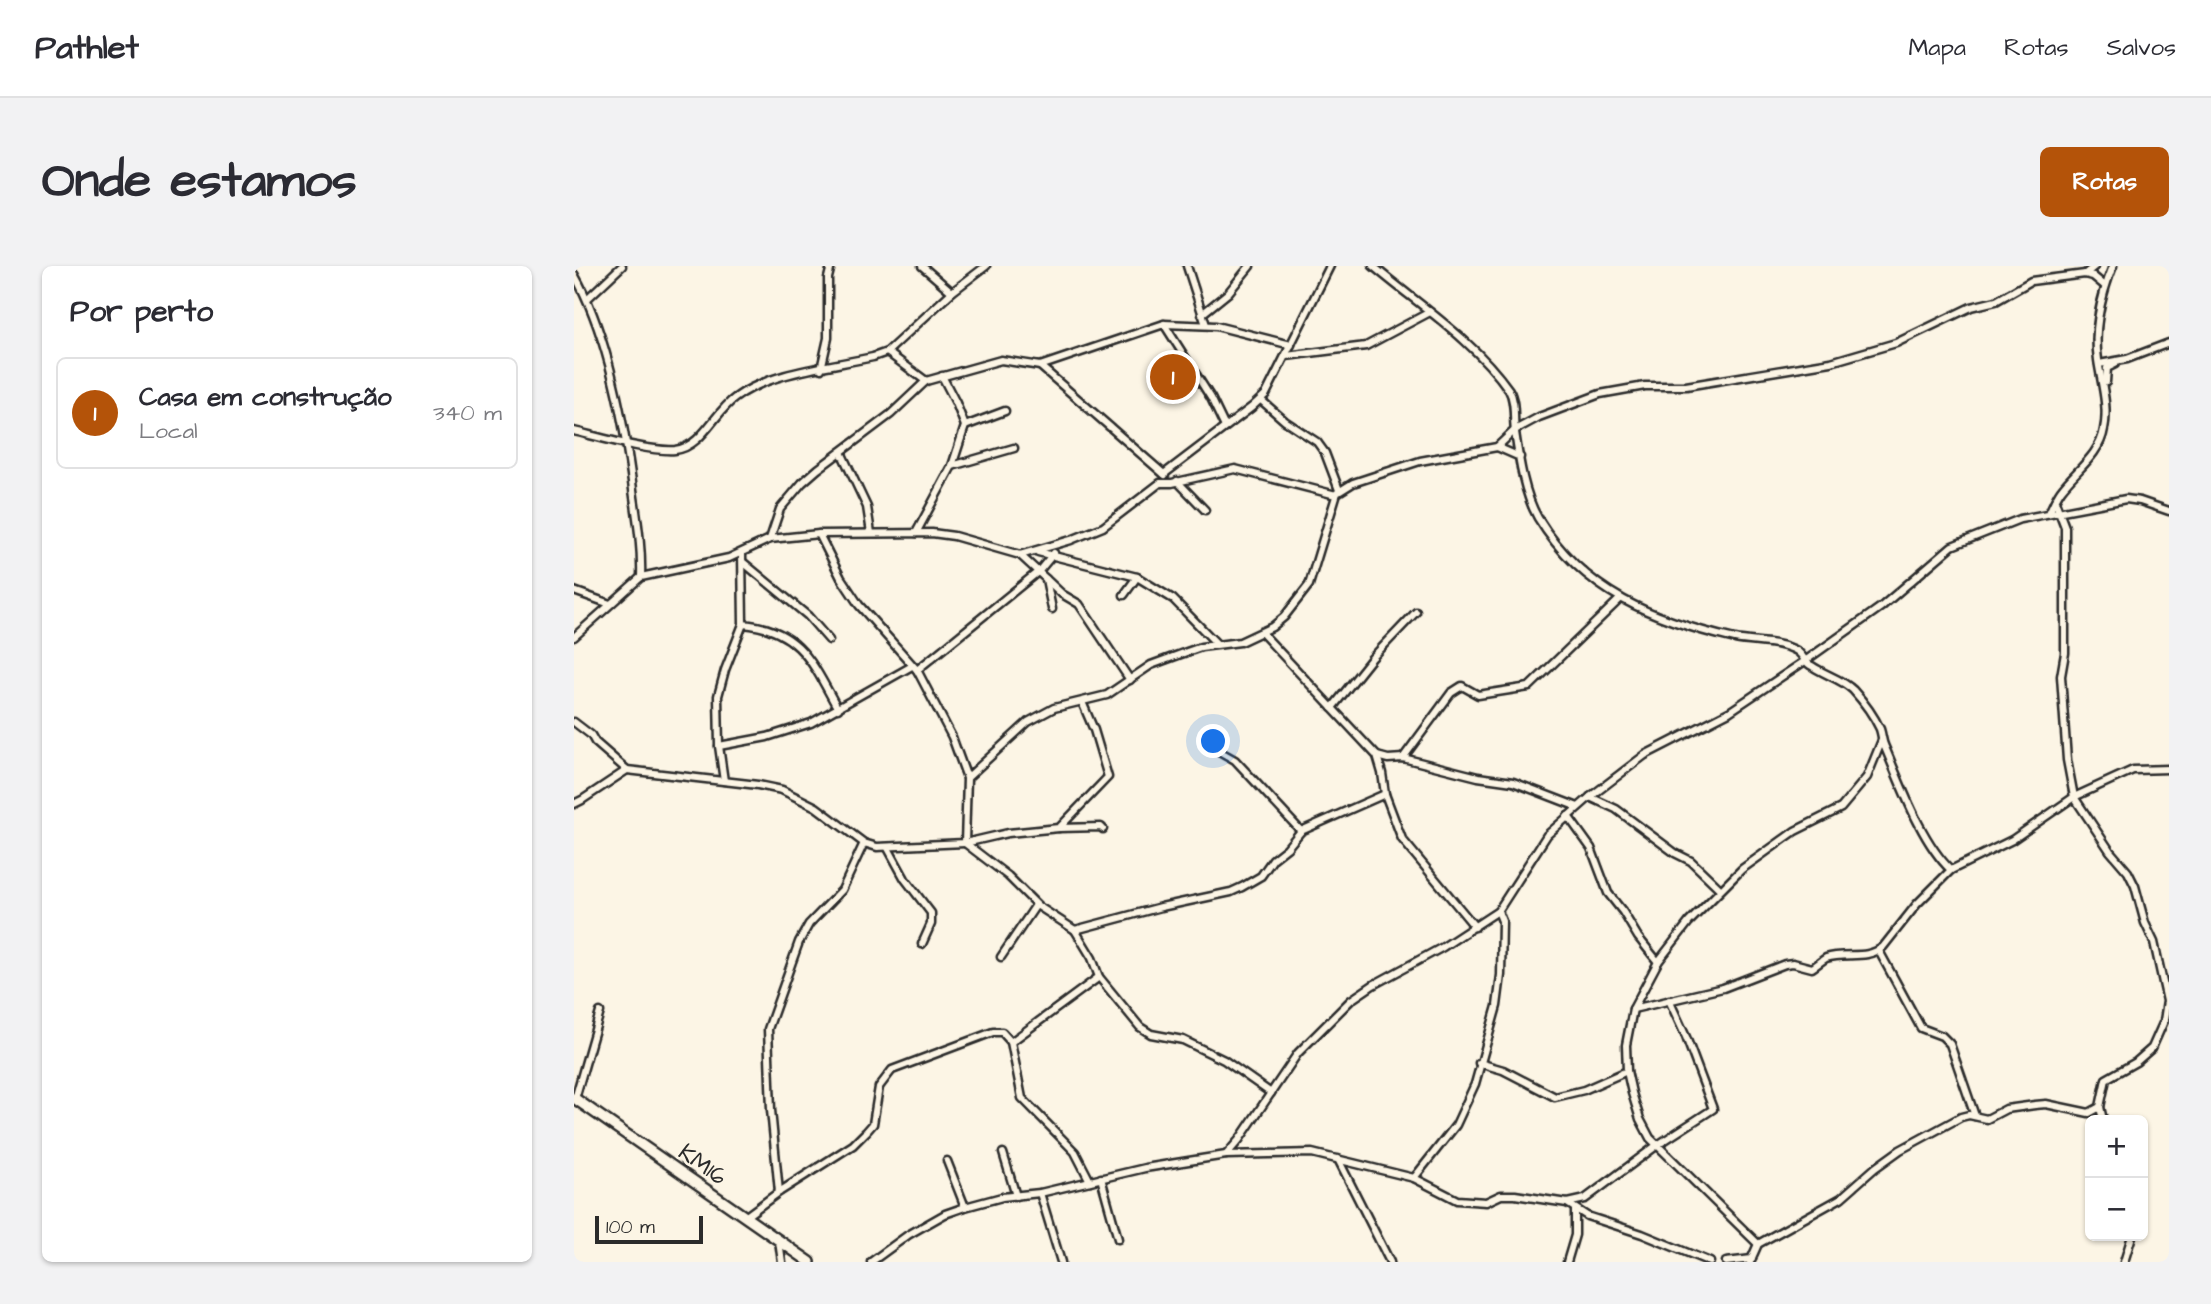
<!DOCTYPE html>
<html lang="pt">
<head>
<meta charset="utf-8">
<style>
  :root { --surface:#fff; --page:#f2f2f3; --text:#2b2b33; --muted:#7c7c81; --line:#e1e1e2; --accent:#b45309 }
  body { margin:0; font-family:"Architects Daughter",sans-serif; background:var(--page); color:var(--text) }
  .controls { position:absolute; right:21px; bottom:21px; display:grid; overflow:hidden; border-radius:10px; box-shadow:0 2px 5px #0004 }
  .controls button { width:63px; height:63px; display:grid; place-items:center; padding:0; border:0; border-bottom:2px solid var(--line); background:var(--surface); color:var(--text); font:35px sans-serif }
  .scale { position:absolute; left:21px; bottom:18px; width:108px; box-sizing:border-box; padding-left:7px; border:4px solid #2b2b2b; border-top:0; font-size:19px; line-height:24px; white-space:nowrap; color:#2b2b2b; -webkit-text-stroke:5px #fcf5e5; paint-order:stroke }
  .you { position:absolute; left:640px; top:476px; width:24px; height:24px; margin:-18px; border:5px solid #fff; border-radius:50%; background:#1a73e8; box-shadow:0 0 0 10px #1a73e833 }
  .badge { display:grid; place-items:center; width:46px; height:46px; border-radius:50%; background:var(--accent); color:#fff; font-size:23px; font-weight:700 }
  .pin { position:absolute; translate:-50% -50%; border:4px solid #fff; box-shadow:0 2px 7px #0006 }
  .list { margin:0; padding:0; list-style:none }
  h2 { display:flex; justify-content:space-between; align-items:center; height:91px; margin:0; padding:0 28px; font-size:30px }
  h2 small { font-size:23px; font-weight:400; color:var(--muted) }
  .list li { display:grid; grid-template-columns:46px 1fr auto; gap:21px; align-items:center; box-sizing:border-box; height:112px; margin:0 14px 14px; padding:0 14px; border:2px solid var(--line); border-radius:10px }
  .list b { display:block; font-size:26px; white-space:nowrap }
  .list p { margin:0; font-size:23px; white-space:nowrap; color:var(--muted) }
  .list em { font-size:23px; font-style:normal; color:var(--muted) }
  .map { position:relative; flex:none; width:1595px; height:996px; overflow:hidden; border-radius:10px }
  header { display:flex; align-items:center; gap:42px; box-sizing:border-box; height:98px; padding:0 35px; background:var(--surface); border-bottom:2px solid var(--line) }
  header strong { font-size:33px }
  nav { display:flex; gap:38px; margin-inline-start:auto; font-size:24px }
  .intro { display:flex; align-items:center; justify-content:space-between; box-sizing:border-box; height:168px; padding:0 42px }
  h1 { margin:0; font-size:49px }
  .button { padding:18px 32px; border-radius:10px; background:var(--accent); color:#fff; font-size:24px; font-weight:700 }
  main { display:flex; gap:42px; padding:0 42px }
  aside { flex:1; background:var(--surface); border-radius:10px; box-shadow:0 2px 5px #0004 }
  .map>svg:first-child { display:block }
  .lines { fill:none; stroke-linecap:round; stroke-linejoin:round }
  .street-casing { stroke:#2b2b2b; stroke-width:11 }
  .secondary-casing { stroke:#2b2b2b; stroke-width:14 }
  .street { stroke:#fcf5e5; stroke-width:6 }
  .secondary { stroke:#fcf5e5; stroke-width:9 }
  .labels { text-anchor:middle; stroke-width:5; stroke-linejoin:round; paint-order:stroke }
  .street-label { font-size:24px; fill:#2b2b2b; stroke:#fcf5e5 }
</style>
</head>
<body>
<header>
<strong>Pathlet</strong>
<nav><a>Mapa</a><a>Rotas</a><a>Salvos</a></nav>
</header>
<div class="intro"><h1>Onde estamos</h1><a class="button">Rotas</a></div>
<main>
<aside>
<h2>Por perto<small></small></h2>
<ul class="list">
<li><span class="badge">1</span><div><b>Casa em construção</b><p>Local</p></div><em>340 m</em></li>
</ul>
</aside>
<div class="map">
<svg width="1595" height="996" viewBox="0 0 1595 996">
  <rect width="100%" height="100%" fill="#fcf5e5"/>
  <filter id="ink" filterUnits="userSpaceOnUse"><feTurbulence type="fractalNoise" baseFrequency=".0143" numOctaves="2"/><feDisplacementMap in="SourceGraphic" scale="14" xChannelSelector="R" yChannelSelector="G"/><feConvolveMatrix kernelMatrix="1 2 1 2 8 2 1 2 1" color-interpolation-filters="sRGB"/></filter>
  <g filter="url(#ink)">
    <g class="lines">
      <defs>
        <g id="street">
          <polyline points="348,0 378,26"/>
          <polyline points="613,0 632,59"/>
          <path d="M799,0C845,39 900,74 935,124C942,136 939,152 941,166C945,193 950,228 964,252C1010,327 1080,354 1161,373C1181,377 1206,375 1223,385C1229,389 1231,397 1238,400C1251,409 1268,413 1279,424C1289,435 1300,450 1306,463C1308,469 1308,474 1310,479C1326,516 1347,576 1377,604"/>
          <path d="M0,8C35,70 51,160 60,231C64,258 68,284 67,311"/>
          <polyline points="1511,8 1521,0"/>
          <polyline points="14,32 48,0"/>
          <polyline points="628,48 654,27 676,0"/>
          <polyline points="590,58 637,132 651,161"/>
          <polyline points="313,86 352,115"/>
          <polyline points="712,90 792,80 856,46"/>
          <polyline points="1525,98 1553,93 1595,77"/>
          <polyline points="466,100 591,209"/>
          <polyline points="247,103 254,72 254,12 257,0"/>
          <polyline points="1532,116 1533,102 1541,98"/>
          <polyline points="687,134 711,155 743,176 751,187 765,224"/>
          <polyline points="391,160 431,145"/>
          <path d="M0,165C25,171 76,186 101,184C128,181 140,147 161,132C198,105 255,101 299,91L313,86L378,26L412,0"/>
          <polyline points="923,181 946,191"/>
          <polyline points="267,186 293,241 297,267"/>
          <polyline points="378,200 440,182"/>
          <polyline points="590,208 678,141 692,128 756,0"/>
          <polyline points="603,215 631,244"/>
          <polyline points="1481,235 1491,261 1491,387 1487,410 1493,494 1500,531 1536,585 1554,606 1561,620 1571,657 1580,676 1593,735 1590,755 1578,782 1562,796 1532,813 1526,841 1529,854"/>
          <path d="M1475,247C1479,239 1482,231 1487,224C1502,204 1526,189 1530,163C1535,140 1527,116 1524,94C1519,61 1527,30 1539,0"/>
          <polyline points="342,267 378,200 391,160 382,137 368,110"/>
          <polyline points="245,268 267,312 285,339 343,404 378,471 393,512 391,577"/>
          <polyline points="196,273 206,243 228,217 244,203 317,148 352,115 427,94 466,100 590,58 642,60 717,79"/>
          <polyline points="464,286 563,311 599,333 643,378"/>
          <polyline points="446,289 472,313 478,343"/>
          <polyline points="170,297 234,350 255,374"/>
          <polyline points="472,313 488,328 505,338 556,414"/>
          <polyline points="0,325 36,338"/>
          <polyline points="550,329 563,311"/>
          <path d="M169,358C226,363 239,398 264,443"/>
          <polyline points="688,367 803,490 808,507 811,528 828,573 901,661"/>
          <polyline points="0,371 67,311 155,292 196,273 245,268 358,267 380,270 446,289 497,274 529,261 586,217 598,217 661,203 762,229"/>
          <polyline points="343,404 465,305 480,287"/>
          <polyline points="758,442 798,392 842,346"/>
          <polyline points="0,456 17,469 21,476 53,504 184,519 208,524 242,541 290,577 303,581 391,577 434,567 485,562 534,511 520,464 508,436"/>
          <polyline points="145,480 193,471 237,457 338,400"/>
          <polyline points="645,485 661,494 727,565"/>
          <polyline points="803,490 814,493 829,492 904,511 939,516 1004,541"/>
          <polyline points="829,492 877,427 888,420 904,429 955,421 1046,333"/>
          <polyline points="393,512 454,456 480,442 533,429 577,399 607,388 627,381 666,376 698,361 710,351 735,319 763,227 779,217 846,195 923,181 941,164 965,151 1026,128 1071,120 1112,120 1257,96 1322,77 1397,41 1422,35 1457,15 1511,8 1519,10 1531,20"/>
          <polyline points="150,515 145,480 144,430 151,404 169,358 168,287"/>
          <polyline points="1016,531 1042,543 1101,587 1117,595 1146,623"/>
          <polyline points="0,538 8,534 53,504"/>
          <polyline points="994,550 1017,582 1034,627 1049,646 1064,671 1084,696"/>
          <polyline points="485,562 527,561 529,563"/>
          <polyline points="391,577 434,610 464,640 501,664 518,692 525,711 566,761 577,768 609,774 650,794 697,827"/>
          <polyline points="314,582 331,613 357,647 357,658 348,678"/>
          <polyline points="501,664 587,641 657,626 668,621 687,610 699,593 713,582 727,565 811,528"/>
          <polyline points="1305,685 1347,762 1368,770 1376,778 1401,850"/>
          <polyline points="427,691 462,639"/>
          <polyline points="1095,734 1112,771 1139,843 1082,880 1011,933 993,937 941,929 927,929 912,936 883,934 840,912 738,887 652,889 665,874 724,787 777,734 799,719 869,681 924,645 973,569 1016,531 1071,489 1155,446 1231,395 1307,341 1378,280 1446,253 1552,233 1566,235 1595,245"/>
          <path d="M1059,743L1149,722L1211,698L1219,697L1238,702C1243,699 1247,695 1252,692C1271,685 1292,695 1309,681L1343,638L1377,604L1438,574L1500,531L1559,504L1595,503"/>
          <polyline points="905,797 929,804 981,831 1010,824 1053,805"/>
          <polyline points="1,833 26,746"/>
          <polyline points="429,887 442,930"/>
          <polyline points="764,893 816,996"/>
          <polyline points="373,895 391,941"/>
          <polyline points="527,912 544,973"/>
          <polyline points="840,912 882,859 901,818 923,740 927,709 928,655 924,645"/>
          <polyline points="516,915 501,886 448,832 437,776 525,711"/>
          <polyline points="205,926 197,844 194,763 225,676 235,658 268,624 290,577"/>
          <polyline points="466,927 487,996"/>
          <polyline points="993,937 1013,950 1068,968 1136,996"/>
          <polyline points="171,951 205,926 279,879 292,866 299,858 305,821 318,804 419,766 428,766 437,776"/>
          <polyline points="205,975 208,996"/>
          <polyline points="1184,978 1076,872 1066,853 1058,827 1053,805 1052,779 1059,743 1084,696 1115,656 1168,603 1221,565 1267,542 1293,511 1308,474"/>
          <polyline points="297,996 334,969 371,948 391,941 428,931 466,927 571,902 652,889"/>
          <polyline points="993,996 1001,969 1001,943"/>
          <polyline points="1152,996 1178,993"/>
          <polyline points="1176,996 1184,978 1267,932 1301,902 1326,884 1387,851 1395,849 1413,853 1432,843 1461,839 1472,838 1515,847 1526,841"/>
          <polyline points="1550,996 1558,970"/>
        </g>
        <polyline id="secondary" points="0,832 236,996"/>
      </defs>
      <use href="#street" class="street-casing"/>
      <use href="#secondary" class="secondary-casing"/>
      <use href="#street" class="street"/>
      <use href="#secondary" class="secondary"/>
    </g>
  </g>
  <g class="labels">
    <g class="street-label">
      <text transform="translate(129 898) rotate(35)" y="8">KM16</text>
    </g>
  </g>
</svg>
<div class="controls">
<button>+</button>
<button>−</button>
</div>
<div class="scale">100 m</div>
<div class="you"></div>
<div class="pin badge" style="left:599px;top:111px">1</div>
</div>
</main>
</body>
</html>
